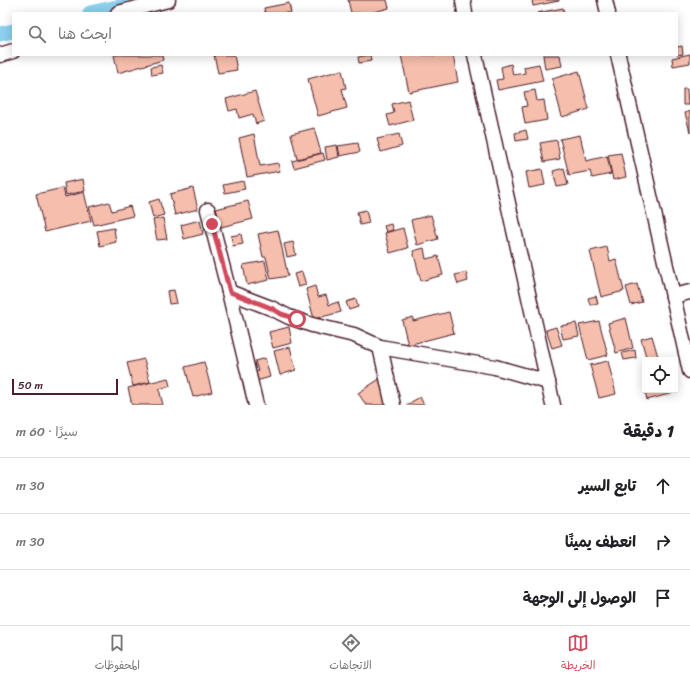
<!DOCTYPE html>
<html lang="ar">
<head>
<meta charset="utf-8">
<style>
  :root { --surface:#fff; --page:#f2f2f2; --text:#202124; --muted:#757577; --line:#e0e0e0; --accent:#d1495b }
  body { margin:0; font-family:Sriracha,"Playpen Sans Arabic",sans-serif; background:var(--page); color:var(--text); direction:rtl }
  .controls { position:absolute; right:12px; bottom:12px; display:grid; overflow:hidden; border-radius:0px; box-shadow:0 2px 10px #0003 }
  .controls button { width:36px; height:36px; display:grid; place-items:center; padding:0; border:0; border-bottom:1px solid var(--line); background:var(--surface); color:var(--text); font:20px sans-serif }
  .scale { position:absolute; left:12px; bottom:10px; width:106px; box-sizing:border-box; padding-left:4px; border:2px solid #4a1f2b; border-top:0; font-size:11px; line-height:14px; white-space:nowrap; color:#4a1f2b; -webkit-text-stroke:3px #fff; paint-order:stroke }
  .stop { position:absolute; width:12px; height:12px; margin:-9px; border:3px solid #d1495b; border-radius:50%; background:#fff }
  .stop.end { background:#d1495b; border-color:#fff; box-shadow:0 1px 4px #0008 }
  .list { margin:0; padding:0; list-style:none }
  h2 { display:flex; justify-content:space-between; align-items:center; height:52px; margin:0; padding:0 16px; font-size:17px }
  h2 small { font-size:13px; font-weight:400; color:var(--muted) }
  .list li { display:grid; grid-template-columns:26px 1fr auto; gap:12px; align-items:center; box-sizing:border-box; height:56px; padding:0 16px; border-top:1px solid var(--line) }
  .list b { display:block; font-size:15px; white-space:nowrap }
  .list em { font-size:13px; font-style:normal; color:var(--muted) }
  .icon { flex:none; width:22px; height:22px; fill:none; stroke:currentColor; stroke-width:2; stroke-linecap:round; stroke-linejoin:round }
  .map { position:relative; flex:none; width:690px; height:405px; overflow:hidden; direction:ltr }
  .search { position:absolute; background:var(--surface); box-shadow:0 2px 10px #0003; left:12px; right:12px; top:12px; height:44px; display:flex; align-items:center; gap:10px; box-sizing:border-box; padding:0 14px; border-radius:0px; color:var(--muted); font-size:15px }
  .sheet { height:220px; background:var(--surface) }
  nav { display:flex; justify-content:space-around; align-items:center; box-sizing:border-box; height:56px; border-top:1px solid var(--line); background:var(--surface); font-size:11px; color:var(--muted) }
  nav a { display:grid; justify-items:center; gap:2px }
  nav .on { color:var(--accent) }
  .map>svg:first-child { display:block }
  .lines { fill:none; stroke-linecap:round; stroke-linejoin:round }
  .canal { stroke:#8dcfee; stroke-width:15 }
  .building { fill:#f6beac; stroke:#4a1f2b }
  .street-casing { stroke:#4a1f2b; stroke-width:17 }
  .street { stroke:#fff; stroke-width:14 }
  .route { stroke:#d1495b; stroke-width:5 }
</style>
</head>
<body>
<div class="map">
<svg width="690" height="405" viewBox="0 0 690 405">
  <rect width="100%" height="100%" fill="#fff"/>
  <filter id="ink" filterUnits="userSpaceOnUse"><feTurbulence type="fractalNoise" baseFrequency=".025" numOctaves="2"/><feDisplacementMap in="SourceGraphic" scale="8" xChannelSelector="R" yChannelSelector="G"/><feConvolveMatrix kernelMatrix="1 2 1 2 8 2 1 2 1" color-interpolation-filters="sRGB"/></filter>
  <g filter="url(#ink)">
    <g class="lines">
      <g class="canal">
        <polyline points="90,13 135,3"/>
        <polyline points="0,34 13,31"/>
      </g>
    </g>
    <g class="building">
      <polygon points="348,0 387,0 389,8 370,13 351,13"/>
      <polygon points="532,0 559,0 559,1 533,6"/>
      <polygon points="289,3 291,13 265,13 264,8"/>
      <polygon points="563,8 564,13 537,13"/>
      <polygon points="682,46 683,54 677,55 677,47"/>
      <polygon points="690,54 690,63 673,66 672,58"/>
      <polygon points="114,55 162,55 163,60 118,73"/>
      <polygon points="214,55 234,55 237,70 218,73"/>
      <polygon points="370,55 371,61 359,63 358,57"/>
      <polygon points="401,55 453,55 458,82 409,92"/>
      <polygon points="543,55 560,55 562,66 545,69"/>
      <polygon points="511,64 513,75 525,73 524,67 539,64 543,81 498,90 496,80 503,79 501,67"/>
      <polygon points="161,65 163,73 152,75 151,67"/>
      <polygon points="342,70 346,88 342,89 347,108 318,116 308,79"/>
      <polygon points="579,71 589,109 562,117 552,79"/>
      <polygon points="683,89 687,89 688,105 683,105"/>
      <polygon points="535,90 537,101 544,100 547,120 525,124 522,107 527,106 524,92"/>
      <polygon points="255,91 264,121 256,124 253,114 239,118 237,109 229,111 226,99"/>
      <polygon points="408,100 413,120 390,126 387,115 394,113 392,104"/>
      <polygon points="690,111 690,132 685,113"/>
      <polygon points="314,128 321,153 297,159 291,134"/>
      <polygon points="526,130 528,139 516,141 515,133"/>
      <polygon points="254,134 260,166 278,163 280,171 247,177 239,138"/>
      <polygon points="399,134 402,146 381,152 377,139"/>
      <polygon points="580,135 586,161 607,156 611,174 592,178 590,171 569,175 560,139"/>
      <polygon points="557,140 560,159 544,162 540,143"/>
      <polygon points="358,143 360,152 340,156 338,146"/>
      <polygon points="337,145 339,157 327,160 325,147"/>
      <polygon points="323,153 325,160 294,168 292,161"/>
      <polygon points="621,153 626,177 613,180 608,155"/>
      <polygon points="564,168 568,185 557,187 553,171"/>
      <polygon points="542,169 545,185 529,188 526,172"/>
      <polygon points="83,179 85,191 66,195 64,183"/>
      <polygon points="243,181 245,189 225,193 223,185"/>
      <polygon points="63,188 65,197 84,192 91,221 45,232 36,194"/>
      <polygon points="193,188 198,209 175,215 170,194"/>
      <polygon points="159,199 164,215 153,218 149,202"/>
      <polygon points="248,201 253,219 221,227 216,209"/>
      <polygon points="109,202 112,211 130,206 133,216 94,225 89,207"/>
      <polygon points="366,210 369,223 360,225 357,212"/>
      <polygon points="431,215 438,239 417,245 411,220"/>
      <polygon points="163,218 167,239 157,240 153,220"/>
      <polygon points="200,220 203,234 184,239 181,225"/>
      <polygon points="391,224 393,230 386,232 384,226"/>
      <polygon points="114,228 116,242 100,246 97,231"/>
      <polygon points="403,228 408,248 390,253 385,233"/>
      <polygon points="278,230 288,276 271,279 266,257 263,257 258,234"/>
      <polygon points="241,234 243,244 233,246 231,236"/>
      <polygon points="293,242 296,255 287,257 284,244"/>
      <polygon points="607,247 610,261 616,259 624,291 601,297 590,251"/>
      <polygon points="424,248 426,259 438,256 443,275 421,281 413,251"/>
      <polygon points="265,261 269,280 247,285 243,265"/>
      <polygon points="302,272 306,285 298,287 294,274"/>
      <polygon points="466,272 468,281 458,284 455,275"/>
      <polygon points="637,284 642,302 631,305 626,287"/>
      <polygon points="315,286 318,297 326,295 329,305 338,302 341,312 314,319 306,289"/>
      <polygon points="174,290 177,303 169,304 167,291"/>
      <polygon points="596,296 598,304 590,305 588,298"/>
      <polygon points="356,299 358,307 349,310 346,302"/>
      <polygon points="449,312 454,333 408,345 402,320 413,317 413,321"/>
      <polygon points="626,318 633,348 616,353 608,323"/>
      <polygon points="599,321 608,355 588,360 579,325"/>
      <polygon points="576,323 579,336 563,339 560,326"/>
      <polygon points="289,327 292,343 273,348 269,332"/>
      <polygon points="556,327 562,345 552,348 546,330"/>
      <polygon points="652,336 659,360 647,360 641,339"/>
      <polygon points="290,347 296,370 280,375 274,351"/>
      <polygon points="635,350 636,358 624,360 622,353"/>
      <polygon points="265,358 270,377 253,382 251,373 258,371 255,361"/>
      <polygon points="144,359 150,382 133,386 127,363"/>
      <polygon points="608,361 616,394 599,398 590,365"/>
      <polygon points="204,362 212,392 193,397 185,367"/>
      <polygon points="168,378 170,386 159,389 163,405 132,405 128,388"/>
      <polygon points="381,378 391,405 366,405 358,393"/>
      <polygon points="648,390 673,390 673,393 647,400 645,391"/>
      <polygon points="420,397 424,405 406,405"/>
    </g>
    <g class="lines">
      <defs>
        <g id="street">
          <polyline points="463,0 465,13"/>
          <polyline points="605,0 608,13"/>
          <polyline points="118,13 168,0"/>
          <polyline points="0,55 13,51"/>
          <polyline points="475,55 553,405"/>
          <polyline points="618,55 690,371"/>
          <polyline points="208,210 229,292 256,405"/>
          <polyline points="229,292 271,308 289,317 312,325 354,335 380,347 495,367 548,382"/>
          <polyline points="673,296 690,292"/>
          <polyline points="380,347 393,405"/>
        </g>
      </defs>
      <use href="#street" class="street-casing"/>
      <use href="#street" class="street"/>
    </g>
  </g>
  <g class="lines" filter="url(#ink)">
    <polyline class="route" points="212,224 230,292 271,308 281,314 297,319"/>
  </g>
</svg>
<div class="controls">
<button><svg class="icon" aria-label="locate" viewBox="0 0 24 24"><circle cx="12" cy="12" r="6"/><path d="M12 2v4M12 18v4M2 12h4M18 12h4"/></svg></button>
</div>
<div class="scale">50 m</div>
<div class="stop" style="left:297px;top:319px"></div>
<div class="stop end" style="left:212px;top:224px"></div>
<div class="search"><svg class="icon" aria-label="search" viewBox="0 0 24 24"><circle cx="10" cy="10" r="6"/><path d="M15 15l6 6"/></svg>ابحث هنا</div>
</div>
<section class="sheet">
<h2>1 دقيقة<small>سيرًا · 60 m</small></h2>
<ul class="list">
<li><svg class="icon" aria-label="ahead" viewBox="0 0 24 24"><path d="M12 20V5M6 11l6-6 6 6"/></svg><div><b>تابع السير</b></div><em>30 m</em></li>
<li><svg class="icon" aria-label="right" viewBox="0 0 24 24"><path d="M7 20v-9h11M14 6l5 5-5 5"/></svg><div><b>انعطف يمينًا</b></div><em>30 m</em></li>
<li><svg class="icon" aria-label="arrive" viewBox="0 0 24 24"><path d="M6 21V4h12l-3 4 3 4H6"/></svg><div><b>الوصول إلى الوجهة</b></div></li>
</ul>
</section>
<nav>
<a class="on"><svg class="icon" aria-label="map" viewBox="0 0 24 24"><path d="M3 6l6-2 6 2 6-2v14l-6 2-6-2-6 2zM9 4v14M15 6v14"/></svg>الخريطة</a>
<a><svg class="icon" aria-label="directions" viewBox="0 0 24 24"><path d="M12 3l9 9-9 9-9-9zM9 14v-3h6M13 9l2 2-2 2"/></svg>الاتجاهات</a>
<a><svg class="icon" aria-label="saved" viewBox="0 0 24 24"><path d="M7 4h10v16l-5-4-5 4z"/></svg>المحفوظات</a>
</nav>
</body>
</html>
